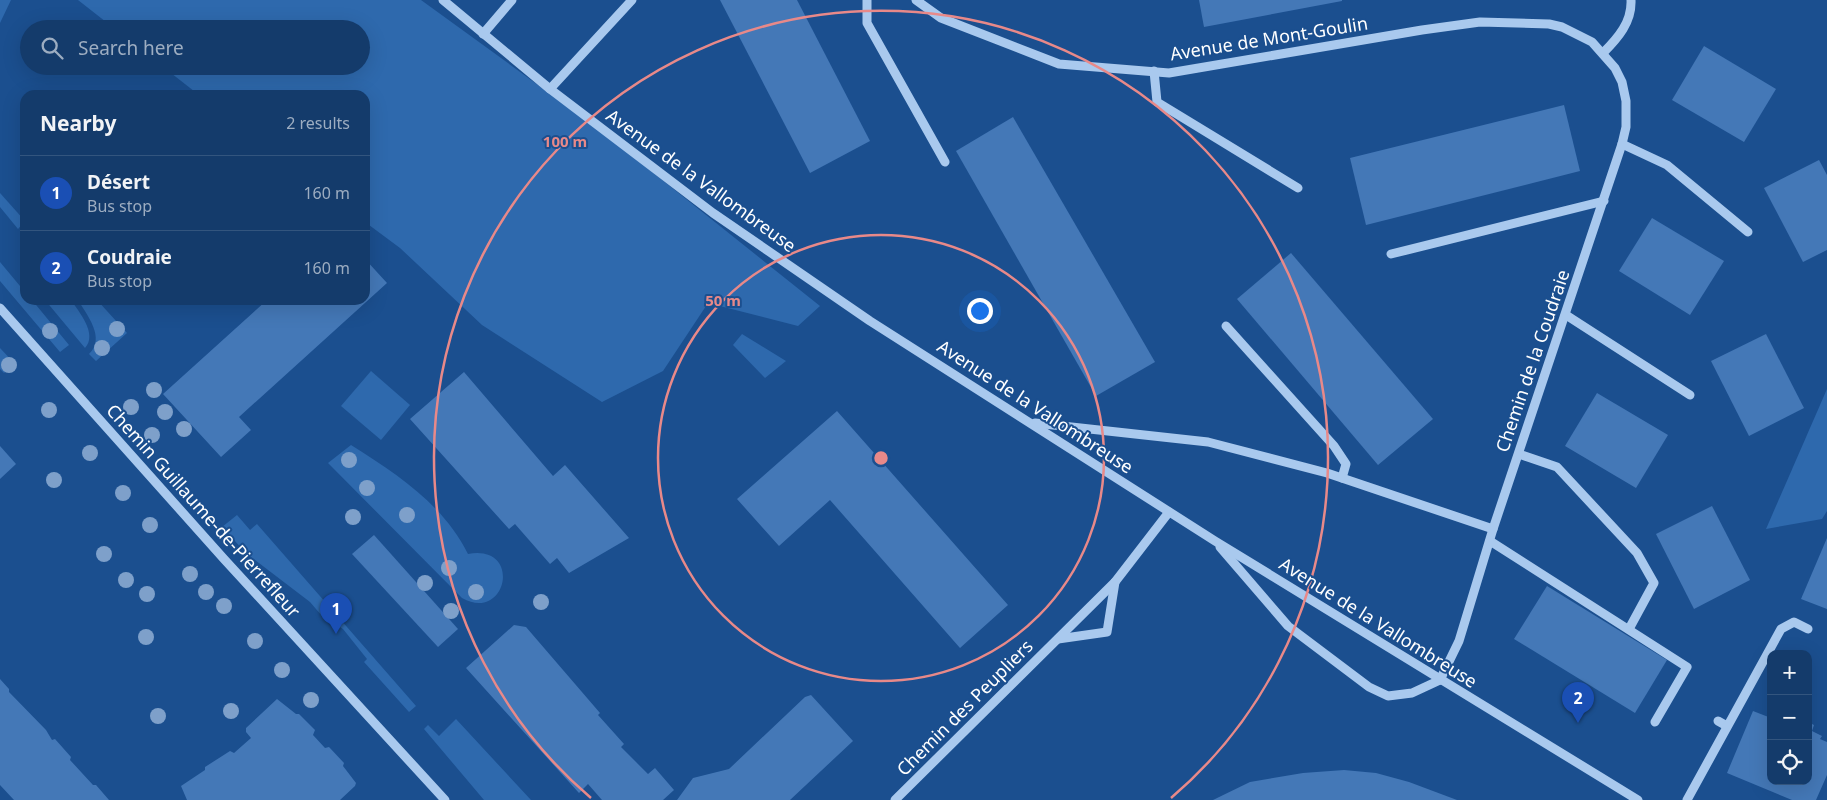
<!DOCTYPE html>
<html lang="en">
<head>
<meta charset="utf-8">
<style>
  :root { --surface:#143b6b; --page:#214673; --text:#f1f3f6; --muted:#9dadc1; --line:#33557e; --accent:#ffd166 }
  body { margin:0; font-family:"Noto Sans",sans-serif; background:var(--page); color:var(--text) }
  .controls { position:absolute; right:15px; bottom:15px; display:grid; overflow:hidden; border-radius:10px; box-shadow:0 5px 20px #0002 }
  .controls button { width:45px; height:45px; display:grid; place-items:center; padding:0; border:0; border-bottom:1px solid var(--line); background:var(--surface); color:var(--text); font:25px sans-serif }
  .you { position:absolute; left:979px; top:310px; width:18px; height:18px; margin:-12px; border:4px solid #fff; border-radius:50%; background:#1a73e8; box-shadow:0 0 0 8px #1a73e833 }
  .badge { display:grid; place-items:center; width:32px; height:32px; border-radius:50%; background:var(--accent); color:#fff; font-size:16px; font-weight:700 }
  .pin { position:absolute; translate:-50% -41px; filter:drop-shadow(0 1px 2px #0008) }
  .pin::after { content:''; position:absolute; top:26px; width:18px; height:15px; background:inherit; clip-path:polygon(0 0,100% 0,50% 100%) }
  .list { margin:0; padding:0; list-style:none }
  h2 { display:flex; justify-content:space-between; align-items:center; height:65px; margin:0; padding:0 20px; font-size:21px }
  h2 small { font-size:16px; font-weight:400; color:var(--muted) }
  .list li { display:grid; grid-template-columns:32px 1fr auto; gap:15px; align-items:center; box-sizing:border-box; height:75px; padding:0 20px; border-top:1px solid var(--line) }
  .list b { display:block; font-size:19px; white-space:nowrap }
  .list p { margin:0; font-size:16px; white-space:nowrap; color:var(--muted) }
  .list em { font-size:16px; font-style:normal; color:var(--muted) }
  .icon { flex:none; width:28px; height:28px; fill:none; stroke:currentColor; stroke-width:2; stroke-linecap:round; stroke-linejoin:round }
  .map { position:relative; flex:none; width:1827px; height:800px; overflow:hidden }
  .search { position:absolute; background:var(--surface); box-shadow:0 5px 20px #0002; left:20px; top:20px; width:350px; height:55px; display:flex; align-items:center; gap:12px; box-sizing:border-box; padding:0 18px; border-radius:28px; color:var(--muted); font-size:19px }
  .panel { position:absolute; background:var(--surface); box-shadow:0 5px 20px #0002; left:20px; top:90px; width:350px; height:215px; border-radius:15px }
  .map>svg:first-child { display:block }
  .green { fill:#2e69ad }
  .building { fill:#4478b7 }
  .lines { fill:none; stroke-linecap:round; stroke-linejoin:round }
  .minor { stroke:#a9c9ee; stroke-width:9 }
  .tree { fill:#7ea0ca }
  .ring { fill:none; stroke:#e88989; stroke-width:2.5 }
  .labels { text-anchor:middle; stroke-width:4; stroke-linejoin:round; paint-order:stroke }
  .street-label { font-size:18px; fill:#fff; stroke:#1b4f8f }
  .centre { fill:#e88989; stroke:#1b4f8f; stroke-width:2.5 }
  .ring-label { font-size:15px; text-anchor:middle; font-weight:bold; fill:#e88989; stroke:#1b4f8f; stroke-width:4; stroke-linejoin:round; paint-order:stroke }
</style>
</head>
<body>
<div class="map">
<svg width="1827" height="800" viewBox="0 0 1827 800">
  <rect width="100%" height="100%" fill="#1b4f8f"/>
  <g class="green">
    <polygon points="0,0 11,0 0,23"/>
    <polygon points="78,0 421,0 596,127 820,306 798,326 708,303 663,371 602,402 482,325 400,248 365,222 365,95 199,95 162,66 361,66 361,29 115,29"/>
    <polygon points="0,193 25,221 18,229 0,207"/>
    <polygon points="0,262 25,292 25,300 32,300 69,345 60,352 0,281"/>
    <path d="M45,300H71C79,312 98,334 85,348Z"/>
    <path d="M78,300H97L127,333L96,361L89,354C106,338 87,315 78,300Z"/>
    <polygon points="742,334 786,361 765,378 733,345"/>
    <polygon points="0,348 15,364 4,373 0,369"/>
    <polygon points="371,371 410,405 381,440 341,406"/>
    <polygon points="1827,389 1827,511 1822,519 1766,529"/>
    <path d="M351,445C397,474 443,504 468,554C523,544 507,623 462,598L328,463Z"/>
    <polygon points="237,515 250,530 257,524 416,706 409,712 364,662 367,659 343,629 322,616 310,602 246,553 222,527"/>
    <polygon points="456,719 531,800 484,800 424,729 428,725 439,736"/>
  </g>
  <g class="building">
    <polygon points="720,0 797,0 870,141 810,173"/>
    <polygon points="1199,0 1342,0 1342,1 1204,27"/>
    <polygon points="1704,46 1776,89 1744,142 1672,100"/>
    <polygon points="1564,105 1580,171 1366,225 1350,158"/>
    <polygon points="1013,117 1155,362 1096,396 956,151"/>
    <polygon points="1819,160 1827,175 1827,250 1803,262 1764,188"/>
    <polygon points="1652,218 1724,261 1690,315 1619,271"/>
    <polygon points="1291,253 1433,419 1378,465 1237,299"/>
    <polygon points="365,259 387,283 239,417 251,430 221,457 163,394 267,300 365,300"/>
    <polygon points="1766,334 1804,408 1749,436 1711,361"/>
    <polygon points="464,372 553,476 565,465 629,538 569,573 557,558 550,564 515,524 509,529 410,419"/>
    <polygon points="1597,393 1668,435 1636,488 1565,446"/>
    <polygon points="837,411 1008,605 960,648 830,500 779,546 737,499"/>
    <polygon points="0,446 16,464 0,479"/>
    <polygon points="1712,506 1750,580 1694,609 1656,534"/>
    <polygon points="374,535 458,629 438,647 352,554"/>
    <polygon points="1827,538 1827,609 1801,599"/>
    <polygon points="1547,586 1667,660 1635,713 1514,639"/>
    <polygon points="514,625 526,627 600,713 598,715 624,744 621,747 648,774 655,768 674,790 663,800 602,800 588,784 579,793 466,668"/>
    <polygon points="0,679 9,689 9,692 46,730 52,740 55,739 71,757 70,760 93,785 96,785 109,800 14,800 0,785"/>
    <polygon points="811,695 853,741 790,800 677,800 693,778 729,769 805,697"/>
    <polygon points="277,699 296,714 299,714 315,730 313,735 325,748 329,747 344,763 343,766 356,783 355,786 340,800 187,800 181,786 205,770 205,767 230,751 234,753 251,738 246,732 246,728"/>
    <polygon points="1753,711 1771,718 1771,781 1808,781 1808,722 1814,725 1812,731 1822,736 1820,739 1827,742 1827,775 1816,800 1792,800 1727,773"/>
    <polygon points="1344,770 1376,773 1409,782 1457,800 1213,800 1250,782 1303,773"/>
  </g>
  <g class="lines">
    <g class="minor">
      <polyline points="443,0 550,89 713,213 870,321 1215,541 1638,800"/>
      <polyline points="867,0 867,23 945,162"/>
      <polyline points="916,0 941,18 1059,64 1169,73 1422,30 1480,22 1549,24 1562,27 1592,42 1615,68 1622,82 1626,101 1626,127 1622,144 1493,529 1459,641 1440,680"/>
      <polyline points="483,34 512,0"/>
      <path d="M1603,53C1618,38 1632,22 1631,0"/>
      <polyline points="1154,71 1157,102 1298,188"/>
      <polyline points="550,89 632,0"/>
      <polyline points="1622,144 1667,165 1748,232"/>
      <polyline points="1391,254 1604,201"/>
      <polyline points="0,308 224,559 445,800"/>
      <polyline points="1566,315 1690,395"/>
      <polyline points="1226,326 1334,446 1346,464 1342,478"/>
      <polyline points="1035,423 1208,442 1327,473 1493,529"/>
      <polyline points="1519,454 1557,467 1637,553 1654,583 1629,629"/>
      <polyline points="1490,541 1687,667 1655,722"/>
      <polyline points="1220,547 1288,626 1369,687 1388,696 1412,693 1440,680"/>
      <polyline points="1058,639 1107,632 1115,582"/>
      <polyline points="1718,721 1727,726"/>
      <polyline points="895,800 1115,582 1169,512"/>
      <polyline points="1687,800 1781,629 1794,622 1808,629"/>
    </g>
  </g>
  <g class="tree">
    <circle cx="117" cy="329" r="8"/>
    <circle cx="50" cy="331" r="8"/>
    <circle cx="102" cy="348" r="8"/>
    <circle cx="9" cy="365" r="8"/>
    <circle cx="154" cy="390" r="8"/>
    <circle cx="131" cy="407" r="8"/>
    <circle cx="49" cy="410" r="8"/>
    <circle cx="165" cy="412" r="8"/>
    <circle cx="184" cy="429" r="8"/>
    <circle cx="152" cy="435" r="8"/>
    <circle cx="90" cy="453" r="8"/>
    <circle cx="349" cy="460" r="8"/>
    <circle cx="54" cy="480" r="8"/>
    <circle cx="367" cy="488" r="8"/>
    <circle cx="123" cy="493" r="8"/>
    <circle cx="407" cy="515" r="8"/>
    <circle cx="353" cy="517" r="8"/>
    <circle cx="150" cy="525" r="8"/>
    <circle cx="104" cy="554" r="8"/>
    <circle cx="449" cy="568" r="8"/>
    <circle cx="190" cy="574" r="8"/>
    <circle cx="126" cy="580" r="8"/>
    <circle cx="425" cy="583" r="8"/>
    <circle cx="206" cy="592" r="8"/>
    <circle cx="476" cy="592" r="8"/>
    <circle cx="147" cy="594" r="8"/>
    <circle cx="541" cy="602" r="8"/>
    <circle cx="224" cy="606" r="8"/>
    <circle cx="451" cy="611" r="8"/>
    <circle cx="146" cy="637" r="8"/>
    <circle cx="255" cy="641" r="8"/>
    <circle cx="282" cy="670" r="8"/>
    <circle cx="311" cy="700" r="8"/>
    <circle cx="231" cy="711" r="8"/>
    <circle cx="158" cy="716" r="8"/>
  </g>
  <g class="ring">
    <circle cx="881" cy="458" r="223"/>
    <path d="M591 798A447 447 0 1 1 1171 798"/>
  </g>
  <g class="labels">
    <g class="street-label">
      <text transform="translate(1269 39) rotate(-9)" y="6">Avenue de Mont-Goulin</text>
      <text transform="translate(701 181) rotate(36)" y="6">Avenue de la Vallombreuse</text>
      <text transform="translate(1533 361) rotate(-71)" y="6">Chemin de la Coudraie</text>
      <text transform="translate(1035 407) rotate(33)" y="6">Avenue de la Vallombreuse</text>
      <text transform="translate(203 511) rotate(48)" y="6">Chemin Guillaume-de-Pierrefleur</text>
      <text transform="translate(1378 623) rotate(32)" y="6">Avenue de la Vallombreuse</text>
      <text transform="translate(965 708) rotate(-45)" y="6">Chemin des Peupliers</text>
    </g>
  </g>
  <circle cx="881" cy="458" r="8" class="centre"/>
  <g class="ring-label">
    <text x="565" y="147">100 m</text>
    <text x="723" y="306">50 m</text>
  </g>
</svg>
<div class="controls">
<button>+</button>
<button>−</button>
<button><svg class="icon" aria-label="locate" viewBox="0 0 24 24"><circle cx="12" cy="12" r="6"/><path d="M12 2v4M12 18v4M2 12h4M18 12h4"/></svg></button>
</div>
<div class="you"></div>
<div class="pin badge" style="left:336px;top:634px;background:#1a4fb4">1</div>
<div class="pin badge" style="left:1578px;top:723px;background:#1a4fb4">2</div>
<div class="search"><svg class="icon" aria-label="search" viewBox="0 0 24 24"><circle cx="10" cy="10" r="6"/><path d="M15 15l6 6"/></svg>Search here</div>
<section class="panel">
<h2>Nearby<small>2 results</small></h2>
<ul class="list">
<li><span class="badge" style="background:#1a4fb4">1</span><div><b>Désert</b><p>Bus stop</p></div><em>160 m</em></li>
<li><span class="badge" style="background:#1a4fb4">2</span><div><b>Coudraie</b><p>Bus stop</p></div><em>160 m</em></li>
</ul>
</section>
</div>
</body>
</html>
